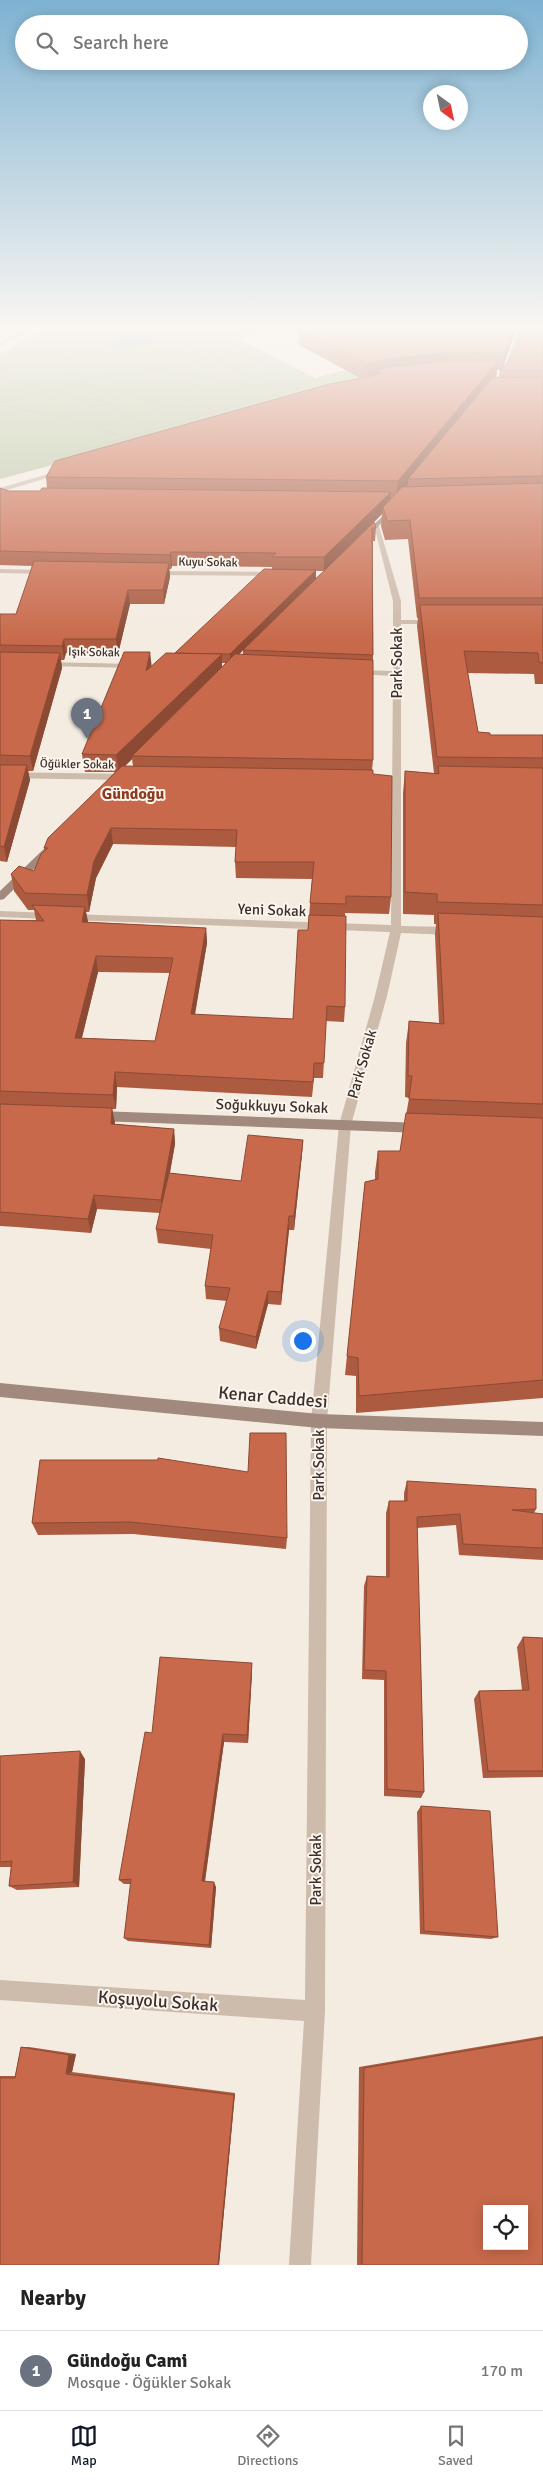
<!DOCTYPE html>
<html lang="en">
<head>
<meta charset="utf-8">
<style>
  :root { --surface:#fff; --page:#f2f2f2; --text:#222; --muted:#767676; --line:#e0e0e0; --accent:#111827 }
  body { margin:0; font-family:Signika,sans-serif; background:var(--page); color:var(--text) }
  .controls { position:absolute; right:15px; bottom:15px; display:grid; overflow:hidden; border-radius:0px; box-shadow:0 2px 12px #0003 }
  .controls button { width:45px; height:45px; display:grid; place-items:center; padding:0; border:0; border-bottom:1px solid var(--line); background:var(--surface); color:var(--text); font:25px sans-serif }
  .compass { position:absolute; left:423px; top:85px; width:45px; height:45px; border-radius:50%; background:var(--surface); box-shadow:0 2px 12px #0003; rotate:147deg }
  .you { position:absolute; left:302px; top:1340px; width:18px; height:18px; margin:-12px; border:4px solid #fff; border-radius:50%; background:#1a73e8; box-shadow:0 0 0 8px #1a73e833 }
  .badge { display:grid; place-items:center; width:32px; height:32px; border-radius:50%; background:var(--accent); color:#fff; font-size:16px; font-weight:700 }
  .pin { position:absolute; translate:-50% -41px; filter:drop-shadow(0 1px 2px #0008) }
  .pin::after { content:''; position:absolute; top:26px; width:18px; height:15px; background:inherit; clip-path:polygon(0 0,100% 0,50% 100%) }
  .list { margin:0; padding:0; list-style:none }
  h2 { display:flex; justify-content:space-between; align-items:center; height:65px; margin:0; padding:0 20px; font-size:21px }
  h2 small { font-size:16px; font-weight:400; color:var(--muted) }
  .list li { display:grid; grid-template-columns:32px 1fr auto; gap:15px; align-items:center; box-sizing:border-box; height:80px; padding:0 20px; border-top:1px solid var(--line) }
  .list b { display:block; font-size:19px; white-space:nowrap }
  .list p { margin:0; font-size:16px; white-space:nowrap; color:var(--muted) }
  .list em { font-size:16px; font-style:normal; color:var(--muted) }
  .icon { flex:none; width:28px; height:28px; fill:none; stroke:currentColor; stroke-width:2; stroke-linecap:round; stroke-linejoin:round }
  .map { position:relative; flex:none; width:543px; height:2265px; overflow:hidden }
  .search { position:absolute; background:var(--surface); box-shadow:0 2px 12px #0003; left:15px; right:15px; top:15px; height:55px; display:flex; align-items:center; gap:12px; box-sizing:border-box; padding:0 18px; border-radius:28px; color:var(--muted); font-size:19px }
  .sheet { height:145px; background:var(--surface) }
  nav { display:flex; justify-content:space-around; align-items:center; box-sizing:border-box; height:70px; border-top:1px solid var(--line); background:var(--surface); font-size:14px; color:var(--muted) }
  nav a { display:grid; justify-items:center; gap:2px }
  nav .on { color:var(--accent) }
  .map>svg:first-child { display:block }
  .green { fill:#b8c4a0 }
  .water { fill:#7fb0b2 }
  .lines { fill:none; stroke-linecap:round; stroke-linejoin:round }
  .path { stroke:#b9a596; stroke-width:1; stroke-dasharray:1 1; stroke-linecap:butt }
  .street { fill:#cdbbac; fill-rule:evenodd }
  .secondary { fill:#a18a7d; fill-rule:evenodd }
  .wall { fill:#ac5a40; fill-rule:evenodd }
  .shaded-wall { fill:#8c4a34 }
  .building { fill:#c8694b; stroke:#8c4a34; fill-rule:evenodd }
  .labels { text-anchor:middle; stroke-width:4; stroke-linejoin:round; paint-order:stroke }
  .far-street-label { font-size:12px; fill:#3b302b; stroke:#fbf5ee }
  .street-label { font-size:15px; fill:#3b302b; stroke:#fbf5ee }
  .far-district-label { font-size:16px; font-weight:bold; fill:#8c3b22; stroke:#fbf5ee }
  .near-street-label { font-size:18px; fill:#3b302b; stroke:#fbf5ee }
</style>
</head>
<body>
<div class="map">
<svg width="543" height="2265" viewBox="0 0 543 2265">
  <rect width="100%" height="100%" fill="#f4ebe1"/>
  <polygon class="green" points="55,324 273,324 280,329 235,337 315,378 381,361 416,368 0,479 0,354"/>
  <polygon class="water" points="137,336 155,339 160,342 114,349 111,344 121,337"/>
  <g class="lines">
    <g class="path">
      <polyline points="128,324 129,333 161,339 178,339 212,354 248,376 295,387"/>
      <polyline points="166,324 222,337"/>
      <polyline points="221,324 242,330"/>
      <polyline points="53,343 79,324"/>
      <polyline points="212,354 179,373 245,385 294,388"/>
      <polyline points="0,371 10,366"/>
      <polyline points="0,377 56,390 82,399 100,400 132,417"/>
      <polyline points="87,383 62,365 72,348 96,336 129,333"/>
      <polyline points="79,385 119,391 169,407 228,406"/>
      <polyline points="84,400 92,406 109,405"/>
      <polyline points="100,400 130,374"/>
      <path d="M0,403C40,393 141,361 178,373C184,375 189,381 193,385L190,399L98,427"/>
      <polyline points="0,405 63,417 124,437"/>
      <polyline points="72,453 299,388 222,337 242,330 247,324"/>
    </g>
    <g class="street">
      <polygon points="35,324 42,324 0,346 0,342"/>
      <polygon points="62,470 64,473 0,492 0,488"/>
      <polygon points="374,525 379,526 401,601 401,620 434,620 438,622 434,624 401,624 401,926 452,927 457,931 452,935 401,933 387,996 351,1125 327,1421 325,2011 311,2265 289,2265 304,2021 0,2000 0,1980 305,2000 311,1421 339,1125 375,996 390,932 70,920 65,917 70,914 391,925 393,676 357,674 353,672 357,670 393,671 393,601"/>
      <polygon points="0,569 46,570 50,572 46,574 0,573"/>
      <polygon points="150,571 276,572 280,574 276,576 153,575 150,575"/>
      <polygon points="42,662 135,664 139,666 135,668 45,666 42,666"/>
      <polygon points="0,772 126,774 131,777 126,780 0,778"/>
      <polygon points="0,911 50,913 55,916 50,919 0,917"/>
    </g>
    <g class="secondary">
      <polygon points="520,324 526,324 508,374 503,375"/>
      <polygon points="391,508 396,509 366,538 362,538 362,536"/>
      <polygon points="52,843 55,844 55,848 4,899 0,900 0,891 49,844"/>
      <polygon points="98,1111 421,1123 425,1125 427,1128 425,1131 421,1133 98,1121 92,1116"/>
      <polygon points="0,1383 319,1414 543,1422 543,1436 319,1428 0,1397"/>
    </g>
  </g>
  <g class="wall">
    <path d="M286,324H518L503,367L543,324V686V684H535L534,674L467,673L478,732L490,735H543V1398L356,1413V1376L345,1375L365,1182L375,1180V1172L378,1151H400L409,1098L405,1097L406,1043L409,1021L439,1023L435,935L436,924H434V915L403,914V793L405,771L434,773L417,626L418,618H417L408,539L385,540L381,526L382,514L368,528H376L375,541H373V760L372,770L391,897L389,914L345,913V1007L344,1022L326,1021L323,1078H314L312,1097L117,1087L116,1109H112L115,1124L174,1129L175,1144L170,1173L241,1181L303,1140L302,1154L294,1230H289L281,1305L268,1304L256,1349L220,1341L219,1328L227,1301L206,1299L205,1286L211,1249L158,1243L156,1229L160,1213L97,1209L91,1233L17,1227L0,1226V920H36L34,910H28L14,891L11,874L34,871L45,851L44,848L115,772H85L82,754L151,667L175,653L272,569V567L172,566L171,569H169L170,577L164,604H130L118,654L66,653L64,660H61L62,668L33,771H28L30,780L7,862L0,861V614H16L32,566L0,565V488L9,491H40L47,488L46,477L360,378L299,345V332ZM497,370H500L499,377H496ZM316,571H324L316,578ZM243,650V655H239ZM222,663H227L222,667ZM132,759L133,766H125ZM113,844L236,847L235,862L236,878L312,879L308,930L293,1019L195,1015L207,943L206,928L88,922L86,912H89L96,878ZM98,972L170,973L155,1041L82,1038Z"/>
    <polygon points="40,1460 287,1538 286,1549 133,1534 38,1535 32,1523"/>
    <polygon points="407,1481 536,1509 534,1513 543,1514 543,1560 459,1555 456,1525 417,1528 424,1792 421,1798 384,1796 384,1680 362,1679 364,1586 367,1576 386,1577 386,1513 389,1501 404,1501 404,1493"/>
    <polygon points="523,1637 543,1638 543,1777 483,1778 474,1699 479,1691 522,1690 517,1647"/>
    <polygon points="252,1672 248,1743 224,1742 205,1882 216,1887 211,1948 128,1941 124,1938 131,1884 124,1884 119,1880"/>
    <polygon points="0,1756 85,1759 79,1887 17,1890 9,1886 11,1867 0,1867"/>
    <polygon points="421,1806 498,1937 491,1939 420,1934 417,1812"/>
    <polygon points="543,2036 543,2265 357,2265 359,2067"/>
    <polygon points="21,2047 29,2047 76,2054 72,2072 235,2093 219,2265 0,2265 0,2076 15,2076"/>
  </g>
  <g class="shaded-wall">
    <polygon points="515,324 518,324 502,370 504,353"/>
    <polygon points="449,352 447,369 382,374 377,371 376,379 367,382 368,364 387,359"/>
    <polygon points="498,361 496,377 408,479 408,484 396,498 398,481"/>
    <polygon points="391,492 390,506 383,507 382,514 324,571 324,557"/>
    <polygon points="171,552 172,566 171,569 170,555"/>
    <polygon points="169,563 170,577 164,604 163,590"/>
    <polygon points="316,570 316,579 230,663 230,654"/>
    <polygon points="128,590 130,604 118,654 116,639"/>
    <polygon points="64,639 66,653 64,660 62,646"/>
    <polygon points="150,652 152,669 146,671"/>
    <polygon points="60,653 62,668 33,771 30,756"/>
    <polygon points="222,654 222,671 132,756 132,759 119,772 116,755"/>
    <polygon points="27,765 30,780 7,862 4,847"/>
    <polygon points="111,828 113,844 96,878 89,912 87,895 94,861"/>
    <polygon points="85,907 88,922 82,922"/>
    <polygon points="206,928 207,943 192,1029 191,1014"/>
    <polygon points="96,956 98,972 78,1053 75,1038"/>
    <polygon points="115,1072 117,1087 116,1109 113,1095"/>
    <polygon points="112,1108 115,1123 114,1138 111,1124"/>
    <polygon points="174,1129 175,1144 162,1214 161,1200"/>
    <polygon points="303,1140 302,1154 294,1230 294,1216"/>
    <polygon points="94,1195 97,1209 91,1233 88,1219"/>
    <polygon points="289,1216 289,1230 281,1305 281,1292"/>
    <polygon points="268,1291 268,1304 256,1349 256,1337"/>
    <polygon points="252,1663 252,1672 248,1743 247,1735"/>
    <polygon points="223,1734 224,1742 204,1886 202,1881"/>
    <polygon points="80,1751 85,1759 79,1887 73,1882"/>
    <polygon points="214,1882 216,1887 211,1948 209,1945"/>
    <polygon points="76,2054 72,2072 66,2074 69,2055"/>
    <polygon points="235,2093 219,2265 218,2265 234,2095"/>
  </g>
  <g class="building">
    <polygon points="312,324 515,324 504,353 449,352 387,359 368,364 299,328 314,325"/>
    <polygon points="524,324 543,324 543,371 500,370 513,356"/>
    <polygon points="449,361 498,361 398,481 46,477 55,461 330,384 382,374 377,371 390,367"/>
    <polygon points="493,377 543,378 543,476 408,479"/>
    <polygon points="543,483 543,598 419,598 410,520 387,521 383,507 402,487"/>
    <polygon points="0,488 9,491 40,491 42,488 391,492 324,557 272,557 276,553 171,552 170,555 0,551"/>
    <polygon points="374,522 376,528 372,528 373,655 243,650"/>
    <polygon points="34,561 169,563 163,590 128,590 116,639 64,639 62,646 0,645 0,614 16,614"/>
    <polygon points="264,569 316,570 230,654 175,653"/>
    <polygon points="420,605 543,605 543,663 539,662 538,653 464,651 478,732 490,733 490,735 543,735 543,758 437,757"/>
    <polygon points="0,652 60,653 30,756 0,755"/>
    <polygon points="124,652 150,652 146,671 166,653 222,654 116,755 82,754"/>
    <polygon points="235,654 373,660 373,760 132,756"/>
    <polygon points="0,765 27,765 4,847 0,846"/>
    <polygon points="122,766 373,770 373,774 392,776 391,897 346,896 346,904 310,903 314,862 235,862 237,830 111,828 94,861 87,895 25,893 11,874 19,866 34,871 41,854 48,848 44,848 48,838"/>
    <polygon points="438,766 543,768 543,905 437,902 437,894 405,892 405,771 439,774"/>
    <path d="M32,905L85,907L82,922L206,928L191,1014L293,1019L298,930H308L309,915L346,916L345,1007L327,1006L324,1063H314L313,1082L115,1072L113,1095L0,1091V920L44,921ZM96,956L173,958L155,1041L75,1038Z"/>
    <polygon points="438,913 543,917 543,1104 409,1099 412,1076 408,1076 409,1021 444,1024"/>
    <polygon points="0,1104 112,1108 111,1124 174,1129 161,1200 94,1195 88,1219 13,1213 0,1212"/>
    <polygon points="406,1113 543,1118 543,1380 359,1396 358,1358 347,1356 365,1182 378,1179 378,1151 400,1151"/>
    <polygon points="248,1135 303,1140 294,1216 289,1216 281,1292 268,1291 256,1337 219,1328 230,1288 205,1286 213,1235 156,1229 169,1173 241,1181"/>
    <polygon points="250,1433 286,1433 287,1538 130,1522 32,1523 40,1460 158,1460 158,1458 248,1472"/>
    <polygon points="407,1481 536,1489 536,1509 512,1510 543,1514 543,1548 463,1544 460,1514 417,1517 424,1792 387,1789 386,1671 364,1670 367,1576 389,1577 389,1501 407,1501"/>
    <polygon points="523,1637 543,1638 543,1771 488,1771 479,1691 529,1690"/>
    <polygon points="160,1657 252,1663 247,1735 223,1734 202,1881 214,1882 209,1945 124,1938 131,1879 119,1880 145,1732 152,1733"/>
    <polygon points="80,1751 73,1882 9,1886 12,1861 0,1862 0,1756"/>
    <polygon points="421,1806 490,1811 498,1937 424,1931"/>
    <path d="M543,2038V2265H362L364,2068ZM487,2209H524V2246H487Z"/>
    <polygon points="21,2047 69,2055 66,2074 234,2095 218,2265 0,2265 0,2078 15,2078"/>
  </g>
  <linearGradient id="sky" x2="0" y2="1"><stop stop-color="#7eb2d2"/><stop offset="0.51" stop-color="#faf6f2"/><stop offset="1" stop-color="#faf6f2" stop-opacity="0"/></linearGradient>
  <rect width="543" height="641" fill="url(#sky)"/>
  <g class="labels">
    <g class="far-street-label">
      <text transform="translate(208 562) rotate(1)" y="4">Kuyu Sokak</text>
      <text transform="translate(94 652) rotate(1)" y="4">Işık Sokak</text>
      <text transform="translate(77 764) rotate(1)" y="4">Öğükler Sokak</text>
    </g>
    <g class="street-label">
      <text transform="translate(397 663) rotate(-90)" y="5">Park Sokak</text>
      <text transform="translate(272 910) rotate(2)" y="5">Yeni Sokak</text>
      <text transform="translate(362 1064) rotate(-74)" y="5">Park Sokak</text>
      <text transform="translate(272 1106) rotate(2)" y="5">Soğukkuyu Sokak</text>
      <text transform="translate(319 1465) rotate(-90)" y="5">Park Sokak</text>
      <text transform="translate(316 1870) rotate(-90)" y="5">Park Sokak</text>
    </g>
    <g class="far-district-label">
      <text x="133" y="799">Gündoğu</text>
    </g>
    <g class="near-street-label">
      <text transform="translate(273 1397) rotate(5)" y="6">Kenar Caddesi</text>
      <text transform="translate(158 2001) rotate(4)" y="6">Koşuyolu Sokak</text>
    </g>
  </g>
</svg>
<div class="controls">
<button><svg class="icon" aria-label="locate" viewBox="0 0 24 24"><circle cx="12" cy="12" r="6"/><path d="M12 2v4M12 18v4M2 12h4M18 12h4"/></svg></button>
</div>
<svg class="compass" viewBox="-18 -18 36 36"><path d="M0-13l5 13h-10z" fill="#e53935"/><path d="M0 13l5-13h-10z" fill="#767676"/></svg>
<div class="you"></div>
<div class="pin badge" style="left:87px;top:739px;background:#6b7280">1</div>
<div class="search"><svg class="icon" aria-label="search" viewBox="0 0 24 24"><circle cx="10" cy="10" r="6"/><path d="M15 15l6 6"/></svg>Search here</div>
</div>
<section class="sheet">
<h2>Nearby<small></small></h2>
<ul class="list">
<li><span class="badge" style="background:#6b7280">1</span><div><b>Gündoğu Cami</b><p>Mosque · Öğükler Sokak</p></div><em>170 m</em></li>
</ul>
</section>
<nav>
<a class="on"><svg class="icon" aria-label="map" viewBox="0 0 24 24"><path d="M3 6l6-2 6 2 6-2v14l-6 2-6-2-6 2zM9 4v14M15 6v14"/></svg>Map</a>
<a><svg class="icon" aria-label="directions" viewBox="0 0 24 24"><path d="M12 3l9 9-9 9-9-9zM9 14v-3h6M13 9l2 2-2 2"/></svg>Directions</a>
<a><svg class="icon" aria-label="saved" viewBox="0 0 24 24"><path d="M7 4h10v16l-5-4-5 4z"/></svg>Saved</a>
</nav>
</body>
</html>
